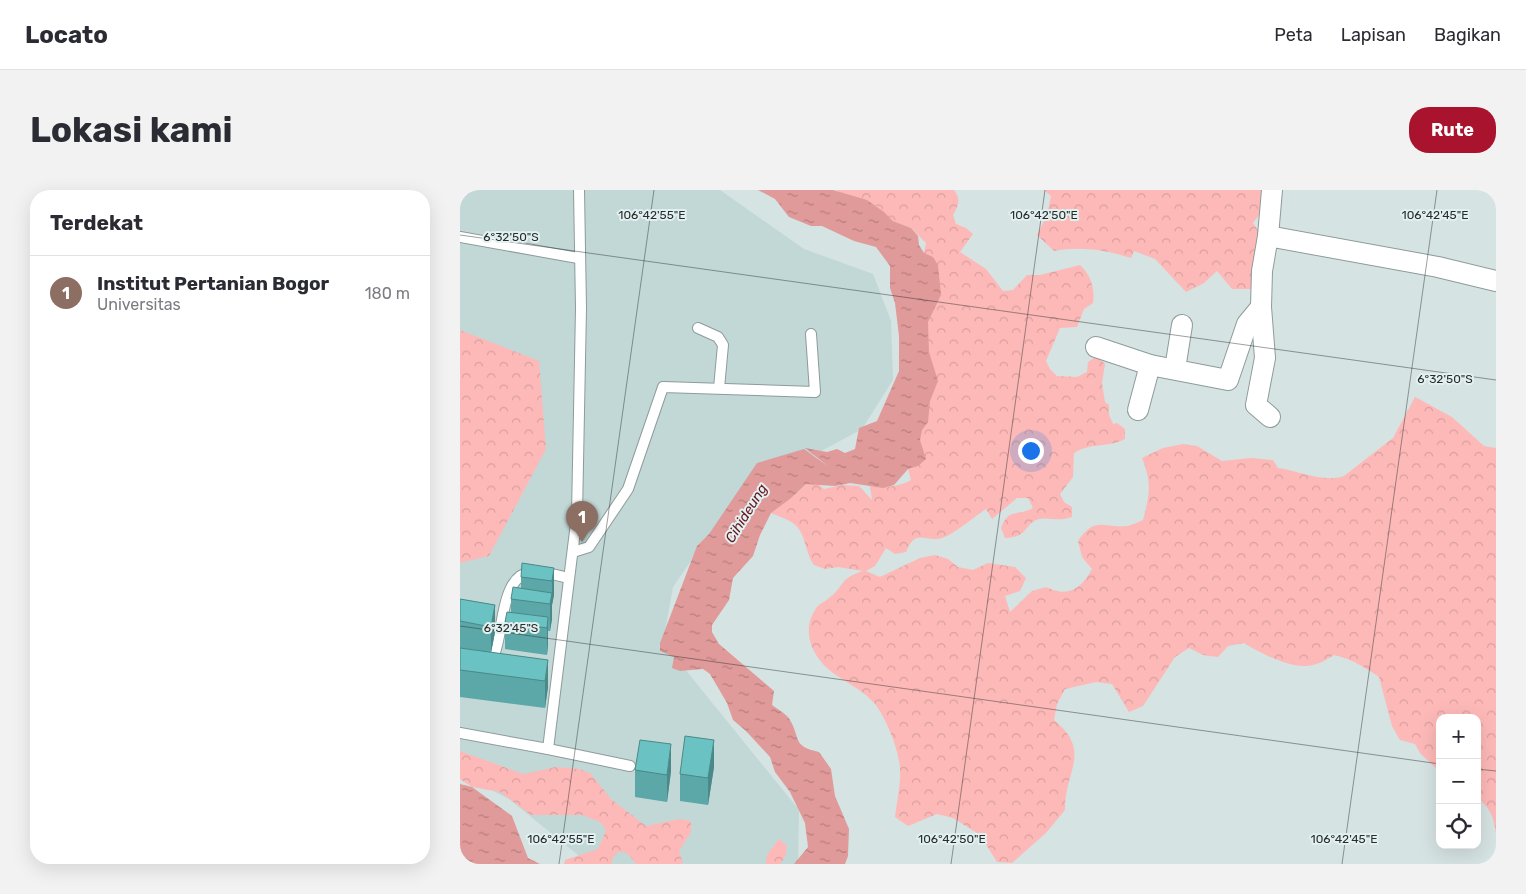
<!DOCTYPE html>
<html lang="id">
<head>
<meta charset="utf-8">
<style>
  :root { --surface:#fff; --page:#f2f2f3; --text:#2b2b33; --muted:#7c7c81; --line:#e1e1e2; --accent:#aa132d }
  body { margin:0; font-family:Rubik,sans-serif; background:var(--page); color:var(--text) }
  .controls { position:absolute; right:15px; bottom:15px; display:grid; overflow:hidden; border-radius:10px; box-shadow:0 5px 20px #0002 }
  .controls button { width:45px; height:45px; display:grid; place-items:center; padding:0; border:0; border-bottom:1px solid var(--line); background:var(--surface); color:var(--text); font:25px sans-serif }
  .you { position:absolute; left:570px; top:260px; width:18px; height:18px; margin:-12px; border:4px solid #fff; border-radius:50%; background:#1a73e8; box-shadow:0 0 0 8px #1a73e833 }
  .badge { display:grid; place-items:center; width:32px; height:32px; border-radius:50%; background:var(--accent); color:#fff; font-size:16px; font-weight:700 }
  .pin { position:absolute; translate:-50% -41px; filter:drop-shadow(0 1px 2px #0008) }
  .pin::after { content:''; position:absolute; top:26px; width:18px; height:15px; background:inherit; clip-path:polygon(0 0,100% 0,50% 100%) }
  .list { margin:0; padding:0; list-style:none }
  h2 { display:flex; justify-content:space-between; align-items:center; height:65px; margin:0; padding:0 20px; font-size:21px }
  h2 small { font-size:16px; font-weight:400; color:var(--muted) }
  .list li { display:grid; grid-template-columns:32px 1fr auto; gap:15px; align-items:center; box-sizing:border-box; height:75px; padding:0 20px; border-top:1px solid var(--line) }
  .list b { display:block; font-size:19px; white-space:nowrap }
  .list p { margin:0; font-size:16px; white-space:nowrap; color:var(--muted) }
  .list em { font-size:16px; font-style:normal; color:var(--muted) }
  .icon { flex:none; width:28px; height:28px; fill:none; stroke:currentColor; stroke-width:2; stroke-linecap:round; stroke-linejoin:round }
  .map { position:relative; flex:none; width:1036px; height:674px; overflow:hidden; border-radius:20px }
  header { display:flex; align-items:center; gap:30px; box-sizing:border-box; height:70px; padding:0 25px; background:var(--surface); border-bottom:1px solid var(--line) }
  header strong { font-size:24px }
  nav { display:flex; gap:28px; margin-inline-start:auto; font-size:18px }
  .intro { display:flex; align-items:center; justify-content:space-between; box-sizing:border-box; height:120px; padding:0 30px }
  h1 { margin:0; font-size:35px }
  .button { padding:12px 22px; border-radius:20px; background:var(--accent); color:#fff; font-size:18px; font-weight:700 }
  main { display:flex; gap:30px; padding:0 30px }
  aside { flex:1; background:var(--surface); border-radius:20px; box-shadow:0 5px 20px #0002 }
  .map>svg:first-child { display:block }
  .built { fill:#c1d8d7 }
  .forest { fill:url(#forest-crowns) }
  .water { fill:url(#water-ripples) }
  .lines { fill:none; stroke-linecap:round; stroke-linejoin:round }
  .service-casing { stroke:#8e9b9a; stroke-width:12 }
  .minor-casing { stroke:#8e9b9a; stroke-width:22 }
  .service { stroke:#fff; stroke-width:10 }
  .minor { stroke:#fff; stroke-width:20 }
  .wall { fill:#5ca7a7 }
  .shaded-wall { fill:#4b8888 }
  .building { fill:#6bc2c2; stroke:#4b8888 }
  .ticks { fill:none; stroke:#272c2c; stroke-width:1; stroke-opacity:0.45 }
  .labels { text-anchor:middle; stroke-width:4; stroke-linejoin:round; paint-order:stroke }
  .water-label { font-size:14px; font-style:italic; fill:#66141d; stroke:#e2f0f0 }
  .ticks-label { font-size:12px; text-anchor:middle; fill:#272c2c; stroke:#e2f0f0; stroke-width:4; stroke-linejoin:round; paint-order:stroke }
</style>
</head>
<body>
<header>
<strong>Locato</strong>
<nav><a>Peta</a><a>Lapisan</a><a>Bagikan</a></nav>
</header>
<div class="intro"><h1>Lokasi kami</h1><a class="button">Rute</a></div>
<main>
<aside>
<h2>Terdekat<small></small></h2>
<ul class="list">
<li><span class="badge" style="background:#8d6e63">1</span><div><b>Institut Pertanian Bogor</b><p>Universitas</p></div><em>180 m</em></li>
</ul>
</aside>
<div class="map">
<svg width="1036" height="674" viewBox="0 0 1036 674">
  <defs>
    <pattern id="forest-crowns" width="20" height="18" patternUnits="userSpaceOnUse" patternTransform="scale(1.25)"><rect width="20" height="18" fill="#fdb9b7"/><path d="M2 6a3 3 0 1 1 6 0M12 15a3 3 0 1 1 6 0" fill="none" stroke="#d99f9e"/></pattern>
    <pattern id="water-ripples" width="26" height="14" patternUnits="userSpaceOnUse" patternTransform="scale(1.25)"><rect width="26" height="14" fill="#e09a99"/><path d="M2 4q2-2 4 0t4 0M15 11q2-2 4 0t4 0" fill="none" stroke="#b67e7d"/></pattern>
  </defs>
  <rect width="100%" height="100%" fill="#d5e3e2"/>
  <polygon class="built" points="0,0 260,0 344,59 413,84 431,131 433,190 402,239 274,308 213,397 203,452 339,620 338,674 129,674 49,609 0,584"/>
  <g class="forest">
    <path d="M376,0H494C501,9 499,15 493,25L496,34L506,38L513,44L500,62L526,79L543,101L553,100L567,85H580L620,75C631,85 635,99 633,113L624,119L617,137L600,138L586,171L590,179L597,186L617,187L627,182L628,172L637,166L645,174L642,193L645,212L649,215V225L653,234L657,233L665,239V249C648,258 631,252 614,263L613,287L600,304L604,312L612,317V327C599,332 591,327 579,329C564,333 570,347 545,348L541,338C549,317 557,327 573,318L568,308H557L532,329L526,319C514,327 494,344 482,348C465,353 456,337 446,362L435,364L426,358L415,376L406,381L420,387L460,368L475,365L488,369L498,377L513,380L528,373L555,377L566,388L560,401L545,406L550,422L572,401L586,397C608,408 621,399 632,379L622,367L618,351C636,325 643,339 667,336C672,335 678,332 683,330C690,304 692,293 682,268L703,258L723,254L737,256L762,271L791,268L813,270L818,278C839,281 864,293 884,286L933,248L955,207L992,227L1024,256L1036,258V644C1034,628 1031,618 1017,608V528H980V582L960,563L955,554L940,550L932,536L919,487C904,477 892,469 874,465C866,470 856,476 845,476C828,477 798,462 784,453L768,456L758,467L743,465L729,458L715,467L683,516L669,522L652,494L636,492L605,499L597,514L594,530C633,562 604,581 605,620L586,643L552,673L537,672L520,645L493,628L477,624L448,636L435,627C437,611 441,593 440,578C439,560 426,528 415,514C404,501 389,494 376,485C353,470 339,441 357,417C360,413 365,412 369,408C386,395 378,389 403,381L378,377L365,379L354,375C345,363 346,342 333,333C327,329 318,326 311,323L330,309L346,294H358L364,299L382,295L399,296L412,310L410,296C424,298 439,297 451,290L448,279L464,63L466,53L451,38L433,31L416,16L387,8Z"/>
    <path d="M584,0H818L793,33L814,63L794,99H772L757,81L744,93L726,102L695,69L674,61L671,68C647,60 619,56 594,61L577,45L587,25L591,6Z"/>
    <polygon points="0,140 79,171 86,259 29,366 0,373"/>
    <polygon points="0,561 63,584 96,577 119,579 130,583 151,609 186,636 219,629 231,631 231,642 219,661 223,674 176,674 168,664 159,661 152,669 152,674 104,674 105,670 138,659 146,640 140,632 122,625 71,625 40,602 12,597 0,589"/>
    <polygon points="319,649 327,656 325,667 320,674 306,674 307,665"/>
  </g>
  <g class="water">
    <path d="M298,0H373L407,10L424,22L433,31L451,38L458,46L459,55L464,63L473,67L478,75L481,105L468,132L469,162L478,191L470,211L468,232L462,240L460,250L466,269L458,276L448,279L434,295L423,298L390,293L375,296L346,294L330,309L311,323L300,345L293,366L273,388L269,410L252,435V442L259,454L314,501L312,515C317,519 327,524 330,530C341,549 332,556 359,562L371,579L375,606L389,639L388,666L385,674H334L348,657L345,633L330,602L315,582L310,567L286,541L273,530L267,513L250,484L243,479L220,481L212,478L214,467L200,461V453L237,356L249,344L297,273L344,259L369,277L345,258L367,262L377,259L385,263L395,259L399,238L417,231L439,181V146L435,113L430,98V76L416,57L394,51L362,36H351L329,27L315,9Z"/>
    <polygon points="0,594 12,597 52,626 68,668 80,674 0,674"/>
  </g>
  <g class="lines">
    <defs>
      <g id="service">
        <polyline points="0,47 118,68"/>
        <polyline points="238,138 258,147 263,155 259,198"/>
        <polyline points="113,362 129,357 168,299 203,197 355,202 351,144"/>
        <path d="M0,464L29,468L34,465C44,442 40,386 71,382C82,380 98,386 109,388"/>
        <polyline points="0,543 88,559 117,325 121,118 119,0"/>
        <polyline points="88,559 170,576"/>
      </g>
      <g id="minor">
        <polyline points="808,46 812,0"/>
        <polyline points="636,157 690,175 768,190 787,134 801,117"/>
        <polyline points="715,179 722,135"/>
        <polyline points="678,220 690,175"/>
        <polyline points="810,227 796,215 805,168 801,117 802,81 808,46 978,77 1036,91"/>
      </g>
    </defs>
    <use href="#service" class="service-casing"/>
    <use href="#minor" class="minor-casing"/>
    <use href="#service" class="service"/>
    <use href="#minor" class="minor"/>
  </g>
  <g class="wall">
    <polygon points="94,378 94,405 92,415 92,429 90,441 88,441 88,454 87,465 45,459 45,432 51,422 51,409 61,398 61,387"/>
    <polygon points="0,409 35,415 35,442 31,463 88,470 88,497 85,518 0,507"/>
    <polygon points="254,577 248,615 220,611 220,584"/>
    <polygon points="175,580 211,581 207,612 175,607"/>
  </g>
  <g class="shaded-wall">
    <polygon points="94,378 94,405 92,415 92,429 90,441 90,414 92,405 92,391"/>
    <polygon points="35,415 35,442 31,463 31,437"/>
    <polygon points="88,427 88,454 87,465 87,438"/>
    <polygon points="88,470 88,497 85,518 85,491"/>
    <polygon points="254,550 254,577 248,615 248,588"/>
    <polygon points="211,554 211,581 207,612 207,585"/>
  </g>
  <g class="building">
    <polygon points="62,373 94,378 92,391 61,387"/>
    <polygon points="53,397 92,403 90,414 51,409"/>
    <polygon points="0,409 35,415 31,437 0,431"/>
    <polygon points="47,422 88,427 87,438 45,432"/>
    <polygon points="0,458 88,470 85,491 0,480"/>
    <polygon points="225,546 254,550 248,588 220,584"/>
    <polygon points="180,550 211,554 207,585 175,580"/>
  </g>
  <path class="ticks" d="M0,45L1036,190M0,436L980,574M1017,579L1036,581M99,674L194,0M491,674L585,0M882,674L977,0"/>
  <g class="labels">
    <g class="water-label">
      <text transform="translate(286 323) rotate(-58)" y="5">Cihideung</text>
    </g>
  </g>
  <g class="ticks-label">
    <text x="192" y="29">106°42'55"E</text>
    <text x="584" y="29">106°42'50"E</text>
    <text x="975" y="29">106°42'45"E</text>
    <text x="51" y="51">6°32'50"S</text>
    <text x="985" y="193">6°32'50"S</text>
    <text x="51" y="442">6°32'45"S</text>
    <text x="101" y="653">106°42'55"E</text>
    <text x="492" y="653">106°42'50"E</text>
    <text x="884" y="653">106°42'45"E</text>
  </g>
</svg>
<div class="controls">
<button>+</button>
<button>−</button>
<button><svg class="icon" aria-label="locate" viewBox="0 0 24 24"><circle cx="12" cy="12" r="6"/><path d="M12 2v4M12 18v4M2 12h4M18 12h4"/></svg></button>
</div>
<div class="you"></div>
<div class="pin badge" style="left:122px;top:352px;background:#8d6e63">1</div>
</div>
</main>
</body>
</html>
